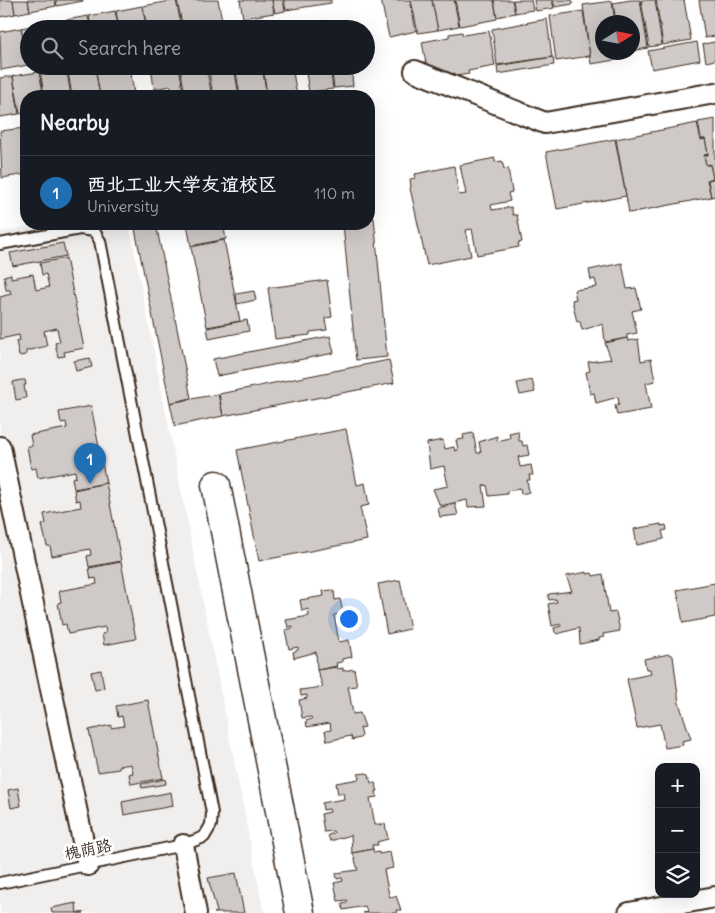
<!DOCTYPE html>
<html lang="en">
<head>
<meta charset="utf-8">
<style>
  :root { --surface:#171b24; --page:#242831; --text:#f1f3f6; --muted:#9ea1a6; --line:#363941; --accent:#1f6fb2 }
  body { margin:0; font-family:Delius,"LXGW WenKai TC",sans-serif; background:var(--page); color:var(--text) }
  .controls { position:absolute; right:15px; bottom:15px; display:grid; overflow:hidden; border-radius:10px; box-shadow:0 5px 20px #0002 }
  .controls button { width:45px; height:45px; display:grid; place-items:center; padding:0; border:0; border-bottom:1px solid var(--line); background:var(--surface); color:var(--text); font:25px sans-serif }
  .compass { position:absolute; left:595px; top:15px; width:45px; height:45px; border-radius:50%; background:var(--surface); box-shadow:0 5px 20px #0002; rotate:79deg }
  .you { position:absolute; left:348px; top:618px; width:18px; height:18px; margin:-12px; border:4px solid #fff; border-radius:50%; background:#1a73e8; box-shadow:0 0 0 8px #1a73e833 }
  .badge { display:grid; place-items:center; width:32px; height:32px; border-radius:50%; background:var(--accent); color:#fff; font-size:16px; font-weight:700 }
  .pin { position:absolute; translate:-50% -41px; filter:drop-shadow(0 1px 2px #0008) }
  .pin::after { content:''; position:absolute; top:26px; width:18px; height:15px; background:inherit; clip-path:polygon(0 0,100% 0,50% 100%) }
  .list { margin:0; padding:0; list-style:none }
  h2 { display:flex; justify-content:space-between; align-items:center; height:65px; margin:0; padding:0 20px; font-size:21px }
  h2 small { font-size:16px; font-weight:400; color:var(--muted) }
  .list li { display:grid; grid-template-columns:32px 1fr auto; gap:15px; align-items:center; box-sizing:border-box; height:75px; padding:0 20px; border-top:1px solid var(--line) }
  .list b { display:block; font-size:19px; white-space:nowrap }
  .list p { margin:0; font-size:16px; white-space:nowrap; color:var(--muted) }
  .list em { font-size:16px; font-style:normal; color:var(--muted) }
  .icon { flex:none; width:28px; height:28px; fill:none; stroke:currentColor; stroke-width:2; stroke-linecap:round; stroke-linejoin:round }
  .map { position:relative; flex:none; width:715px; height:913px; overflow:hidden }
  .search { position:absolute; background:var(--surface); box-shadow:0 5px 20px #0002; left:20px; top:20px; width:355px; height:55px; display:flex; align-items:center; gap:12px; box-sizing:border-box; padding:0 18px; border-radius:28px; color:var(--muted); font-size:19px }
  .panel { position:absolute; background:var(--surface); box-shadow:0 5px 20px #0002; left:20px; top:90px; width:355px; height:140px; border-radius:20px }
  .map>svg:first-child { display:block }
  .built { fill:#f1efee }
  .building { fill:#cfcac7; stroke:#3b2a1e }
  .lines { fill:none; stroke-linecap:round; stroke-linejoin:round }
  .service-casing { stroke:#3b2a1e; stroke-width:14 }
  .minor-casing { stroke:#3b2a1e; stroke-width:24 }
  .primary-casing { stroke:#3b2a1e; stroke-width:31 }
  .service { stroke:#fff; stroke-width:10 }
  .minor { stroke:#fff; stroke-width:20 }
  .primary { stroke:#fff; stroke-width:28 }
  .labels { text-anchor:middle; stroke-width:5; stroke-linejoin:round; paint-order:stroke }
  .street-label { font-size:16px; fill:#3b2a1e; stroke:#fff }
</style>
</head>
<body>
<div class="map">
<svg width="715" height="913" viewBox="0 0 715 913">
  <rect width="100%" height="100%" fill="#fff"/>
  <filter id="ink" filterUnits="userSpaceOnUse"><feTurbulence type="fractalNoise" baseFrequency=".02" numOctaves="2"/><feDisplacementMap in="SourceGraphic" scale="10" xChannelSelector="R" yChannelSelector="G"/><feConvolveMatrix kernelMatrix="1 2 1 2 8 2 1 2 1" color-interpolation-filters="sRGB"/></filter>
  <g filter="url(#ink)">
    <polygon class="built" points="42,224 129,224 264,913 0,913 0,232"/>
    <g class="building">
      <polygon points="0,0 13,0 15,14 0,17"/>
      <polygon points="13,0 28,0 30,11 15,14"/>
      <polygon points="28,0 55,0 56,6 30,11"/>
      <polygon points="56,0 83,0 83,1 57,6"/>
      <polygon points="176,0 182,29 147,29 143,6"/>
      <polygon points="177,0 218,0 223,25 209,29 183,29"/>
      <polygon points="240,0 272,0 274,13 243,18"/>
      <polygon points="272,0 283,0 285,11 275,13"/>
      <polygon points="284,0 331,0 331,3 286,10"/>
      <polygon points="381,0 410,0 416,31 389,37"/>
      <polygon points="411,0 432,0 438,30 418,33"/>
      <polygon points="432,0 454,0 459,26 438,30"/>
      <polygon points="455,0 494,0 497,19 460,26"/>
      <polygon points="494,0 512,0 515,13 497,17"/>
      <polygon points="513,0 531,0 533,10 515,13"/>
      <polygon points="534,0 552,0 554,8 536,11"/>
      <polygon points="553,0 572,0 573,4 555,7"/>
      <polygon points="631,0 640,0 648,48 632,51 632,22 616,22 613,3"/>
      <polygon points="641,0 655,0 662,45 649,47"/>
      <polygon points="656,0 684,0 691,40 663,45"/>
      <polygon points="699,0 715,0 715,36 705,38"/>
      <polygon points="612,1 615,22 602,22 602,52 620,52 621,59 591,64 583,5"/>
      <polygon points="142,6 147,29 119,29 116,11"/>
      <polygon points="115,11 119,29 91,29 89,16"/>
      <polygon points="583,11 590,56 556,61 550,16"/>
      <polygon points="88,16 91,29 56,29 55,22"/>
      <polygon points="547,19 552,57 497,65 492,29"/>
      <polygon points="324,21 325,29 300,29 299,25"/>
      <polygon points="54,22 55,29 29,29 29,65 21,28"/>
      <polygon points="345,24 345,29 326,29 325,27"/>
      <polygon points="21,28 28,65 1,70 0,32"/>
      <polygon points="489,31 495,66 468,71 469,74 456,76 455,73 447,75 446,71 439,72 438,70 434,70 433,67 427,69 422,42 449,37 449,34 462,32 463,35"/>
      <polygon points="697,42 700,60 652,69 648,51"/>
      <polygon points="715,42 715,60 706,62 703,44"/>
      <polygon points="553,57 554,65 498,74 497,66"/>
      <polygon points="66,66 71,96 44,96 40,70"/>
      <polygon points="67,66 95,66 100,96 72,96"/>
      <polygon points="95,66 130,66 134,94 100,96"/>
      <polygon points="151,66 179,66 184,96 172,96 171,86 154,89"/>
      <polygon points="180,66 206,66 212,96 185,96"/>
      <polygon points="208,66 234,66 239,96 213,96"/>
      <polygon points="235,66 262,66 267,96 240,96"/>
      <polygon points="263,66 292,66 297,96 267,96"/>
      <polygon points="305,66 330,66 333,89 309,92"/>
      <polygon points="331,66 351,66 353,86 334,88"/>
      <polygon points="39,72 44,96 26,96 26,113 20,114 13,76"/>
      <polygon points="5,77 13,77 19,114 0,117 0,78"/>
      <polygon points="715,119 715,196 711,197 708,180 713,179 710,164 706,165 704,156 708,155 705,139 701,139 698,122"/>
      <polygon points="697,123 701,140 705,139 708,154 704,155 706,165 710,165 713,178 707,180 711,197 629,213 616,139"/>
      <polygon points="25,128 26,174 2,178 0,131"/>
      <polygon points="615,139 626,196 557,209 546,152"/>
      <polygon points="495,158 495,162 502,161 504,169 508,168 512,192 508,193 510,201 491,205 492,210 511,207 513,215 517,215 522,242 518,243 519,247 477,255 472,229 466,230 471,256 427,265 410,188 411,187 410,179 416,178 415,174 454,166 459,195 466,194 460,165"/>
      <polygon points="369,173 373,217 369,217"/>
      <polygon points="369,218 374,218 387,357 356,360 343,224 369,224"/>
      <polygon points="134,224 156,224 191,398 170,403"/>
      <polygon points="187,224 223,224 226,239 191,246"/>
      <polygon points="224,240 240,321 207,327 191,247"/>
      <polygon points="63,243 66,256 13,266 10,253"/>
      <polygon points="66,258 84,348 64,352 65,356 58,357 55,343 60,342 57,328 44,331 47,346 26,351 26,355 19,356 16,341 20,340 19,335 0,339 0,297 11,294 10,290 6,290 4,276 11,274 11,278 33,274 36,290 49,287 46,274 42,275 40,263"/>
      <polygon points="622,263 627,289 636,288 641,309 632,311 637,333 627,335 627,338 605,342 603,324 582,330 580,321 577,322 572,300 576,299 574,290 597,287 595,279 591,280 589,270"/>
      <polygon points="327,280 332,317 325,318 327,330 310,332 310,335 275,339 268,288"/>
      <polygon points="254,291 256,300 237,304 236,294"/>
      <polygon points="247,320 249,331 209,339 207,328"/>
      <polygon points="330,336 334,353 217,376 213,359"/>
      <polygon points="627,338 628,341 638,339 641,361 651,359 655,381 646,383 651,409 617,415 615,405 619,404 618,397 596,403 594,393 590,394 586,372 590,371 588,362 611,359 605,343"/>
      <polygon points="90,358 92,367 76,371 74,361"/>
      <polygon points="389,360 394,383 223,416 219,394"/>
      <polygon points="21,380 25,380 26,385 24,385 26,398 16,400 13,382"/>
      <polygon points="532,380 535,392 520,395 517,383"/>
      <polygon points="218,394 223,416 175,426 170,403"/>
      <polygon points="91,406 106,483 74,489 72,478 76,477 75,471 38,478 36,468 31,469 27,446 32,446 30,435 67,428 66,422 61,423 59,412"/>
      <polygon points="346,429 357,485 365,483 369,505 360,507 367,540 259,561 237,450"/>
      <polygon points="518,431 519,441 522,441 523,446 527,445 529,455 518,457 520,467 531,465 533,475 529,475 530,480 527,480 529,492 521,494 520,488 507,491 507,494 489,496 487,485 483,486 486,506 468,507 467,500 440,506 433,489 448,486 444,466 430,469 427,443 443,440 445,449 454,447 455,451 458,450 456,440 464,439 463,435 473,433 477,453 481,453 479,442 497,436 497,441 510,438 509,433"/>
      <polygon points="106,483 121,561 89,567 87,556 91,555 90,549 52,556 50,546 47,546 42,525 46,524 44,514 81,507 80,500 76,501 74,490"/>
      <polygon points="455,504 458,515 440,517 438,508"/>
      <polygon points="661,524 661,526 666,525 667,530 662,531 664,539 637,545 634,529"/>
      <polygon points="121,562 136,639 104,645 102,634 106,633 105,627 68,634 66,624 62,625 58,603 61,602 59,591 97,584 96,578 91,579 89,568"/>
      <polygon points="587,572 587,574 592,573 593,576 603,574 609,613 616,612 620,631 603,634 604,637 599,638 599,640 580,644 579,628 557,634 555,632 554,628 561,626 561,624 552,626 548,604 557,602 556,599 549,600 548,596 549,594 572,591 566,576"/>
      <polygon points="400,580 410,629 387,634 378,584"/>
      <polygon points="715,583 715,617 683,623 677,590"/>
      <polygon points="331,590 334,591 335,600 340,599 342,608 341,614 334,615 339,642 349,640 352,657 342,659 342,662 336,663 337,666 317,670 316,652 294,658 293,652 298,650 298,647 289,649 285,630 293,628 293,626 288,627 286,620 309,616 308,609 302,611 300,600 324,596 323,591"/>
      <polygon points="669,654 673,656 679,703 691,739 682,741 683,745 665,748 660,724 637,728 627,679 651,674 650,669 646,669 644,659"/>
      <polygon points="337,667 338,669 343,668 343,671 354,669 357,686 348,687 349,691 353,714 360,713 365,727 360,728 362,736 360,738 352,740 351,736 327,741 325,731 331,730 330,723 307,727 306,721 312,719 311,717 302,718 299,700 307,698 307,695 301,696 300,690 323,687 317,670"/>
      <polygon points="101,670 104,688 95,690 91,672"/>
      <polygon points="148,700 163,778 131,784 129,774 133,773 131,764 119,766 119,769 98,772 89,730 111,725 111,728 124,726 122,716 118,717 116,706"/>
      <polygon points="366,773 369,774 371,783 375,783 378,791 376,791 377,797 370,798 375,825 385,824 388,839 377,842 378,845 372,845 373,849 352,853 351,835 330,841 328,835 334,833 333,831 324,832 321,814 330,812 329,809 323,810 322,803 344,799 343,792 338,794 336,783 359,779 358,774"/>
      <polygon points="165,779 166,784 142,788 141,784"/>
      <polygon points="18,788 21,806 11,808 8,790"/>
      <polygon points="171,792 173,806 124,815 122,802"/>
      <polygon points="373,849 374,853 379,852 379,854 390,852 393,868 384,870 389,895 390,897 396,896 401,910 396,910 397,913 363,913 367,912 365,906 343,910 342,904 347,903 347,900 338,901 334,883 343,881 342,878 337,879 336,873 358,870 353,853"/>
      <polygon points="236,873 244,913 214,913 217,912 208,878"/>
      <polygon points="76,903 77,913 84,913 52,913 51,908"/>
    </g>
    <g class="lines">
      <defs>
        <polyline id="service" points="0,244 80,229 94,231 100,241 212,813 211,825 204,837 183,845 0,883"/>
        <g id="minor">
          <polyline points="415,71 545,123 715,93"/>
          <polyline points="0,447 88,865"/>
          <polyline points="183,845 196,913"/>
          <polyline points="629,913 715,897"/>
        </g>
        <polyline id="primary" points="216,485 300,913"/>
      </defs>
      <use href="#service" class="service-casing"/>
      <use href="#minor" class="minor-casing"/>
      <use href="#primary" class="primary-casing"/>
      <use href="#service" class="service"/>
      <use href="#minor" class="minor"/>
      <use href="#primary" class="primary"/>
    </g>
  </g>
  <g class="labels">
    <g class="street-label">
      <text transform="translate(88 849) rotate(-12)" y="6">槐荫路</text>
    </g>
  </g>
</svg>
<div class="controls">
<button>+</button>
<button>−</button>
<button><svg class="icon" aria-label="layers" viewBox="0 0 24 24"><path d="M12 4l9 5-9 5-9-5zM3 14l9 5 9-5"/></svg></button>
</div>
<svg class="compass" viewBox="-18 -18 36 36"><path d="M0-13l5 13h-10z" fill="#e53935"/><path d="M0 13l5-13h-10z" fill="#9ea1a6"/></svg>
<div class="you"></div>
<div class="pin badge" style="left:90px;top:484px">1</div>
<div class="search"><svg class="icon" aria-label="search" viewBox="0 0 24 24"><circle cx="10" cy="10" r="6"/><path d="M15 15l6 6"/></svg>Search here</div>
<section class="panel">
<h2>Nearby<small></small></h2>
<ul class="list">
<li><span class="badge">1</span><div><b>西北工业大学友谊校区</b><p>University</p></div><em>110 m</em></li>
</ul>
</section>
</div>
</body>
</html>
